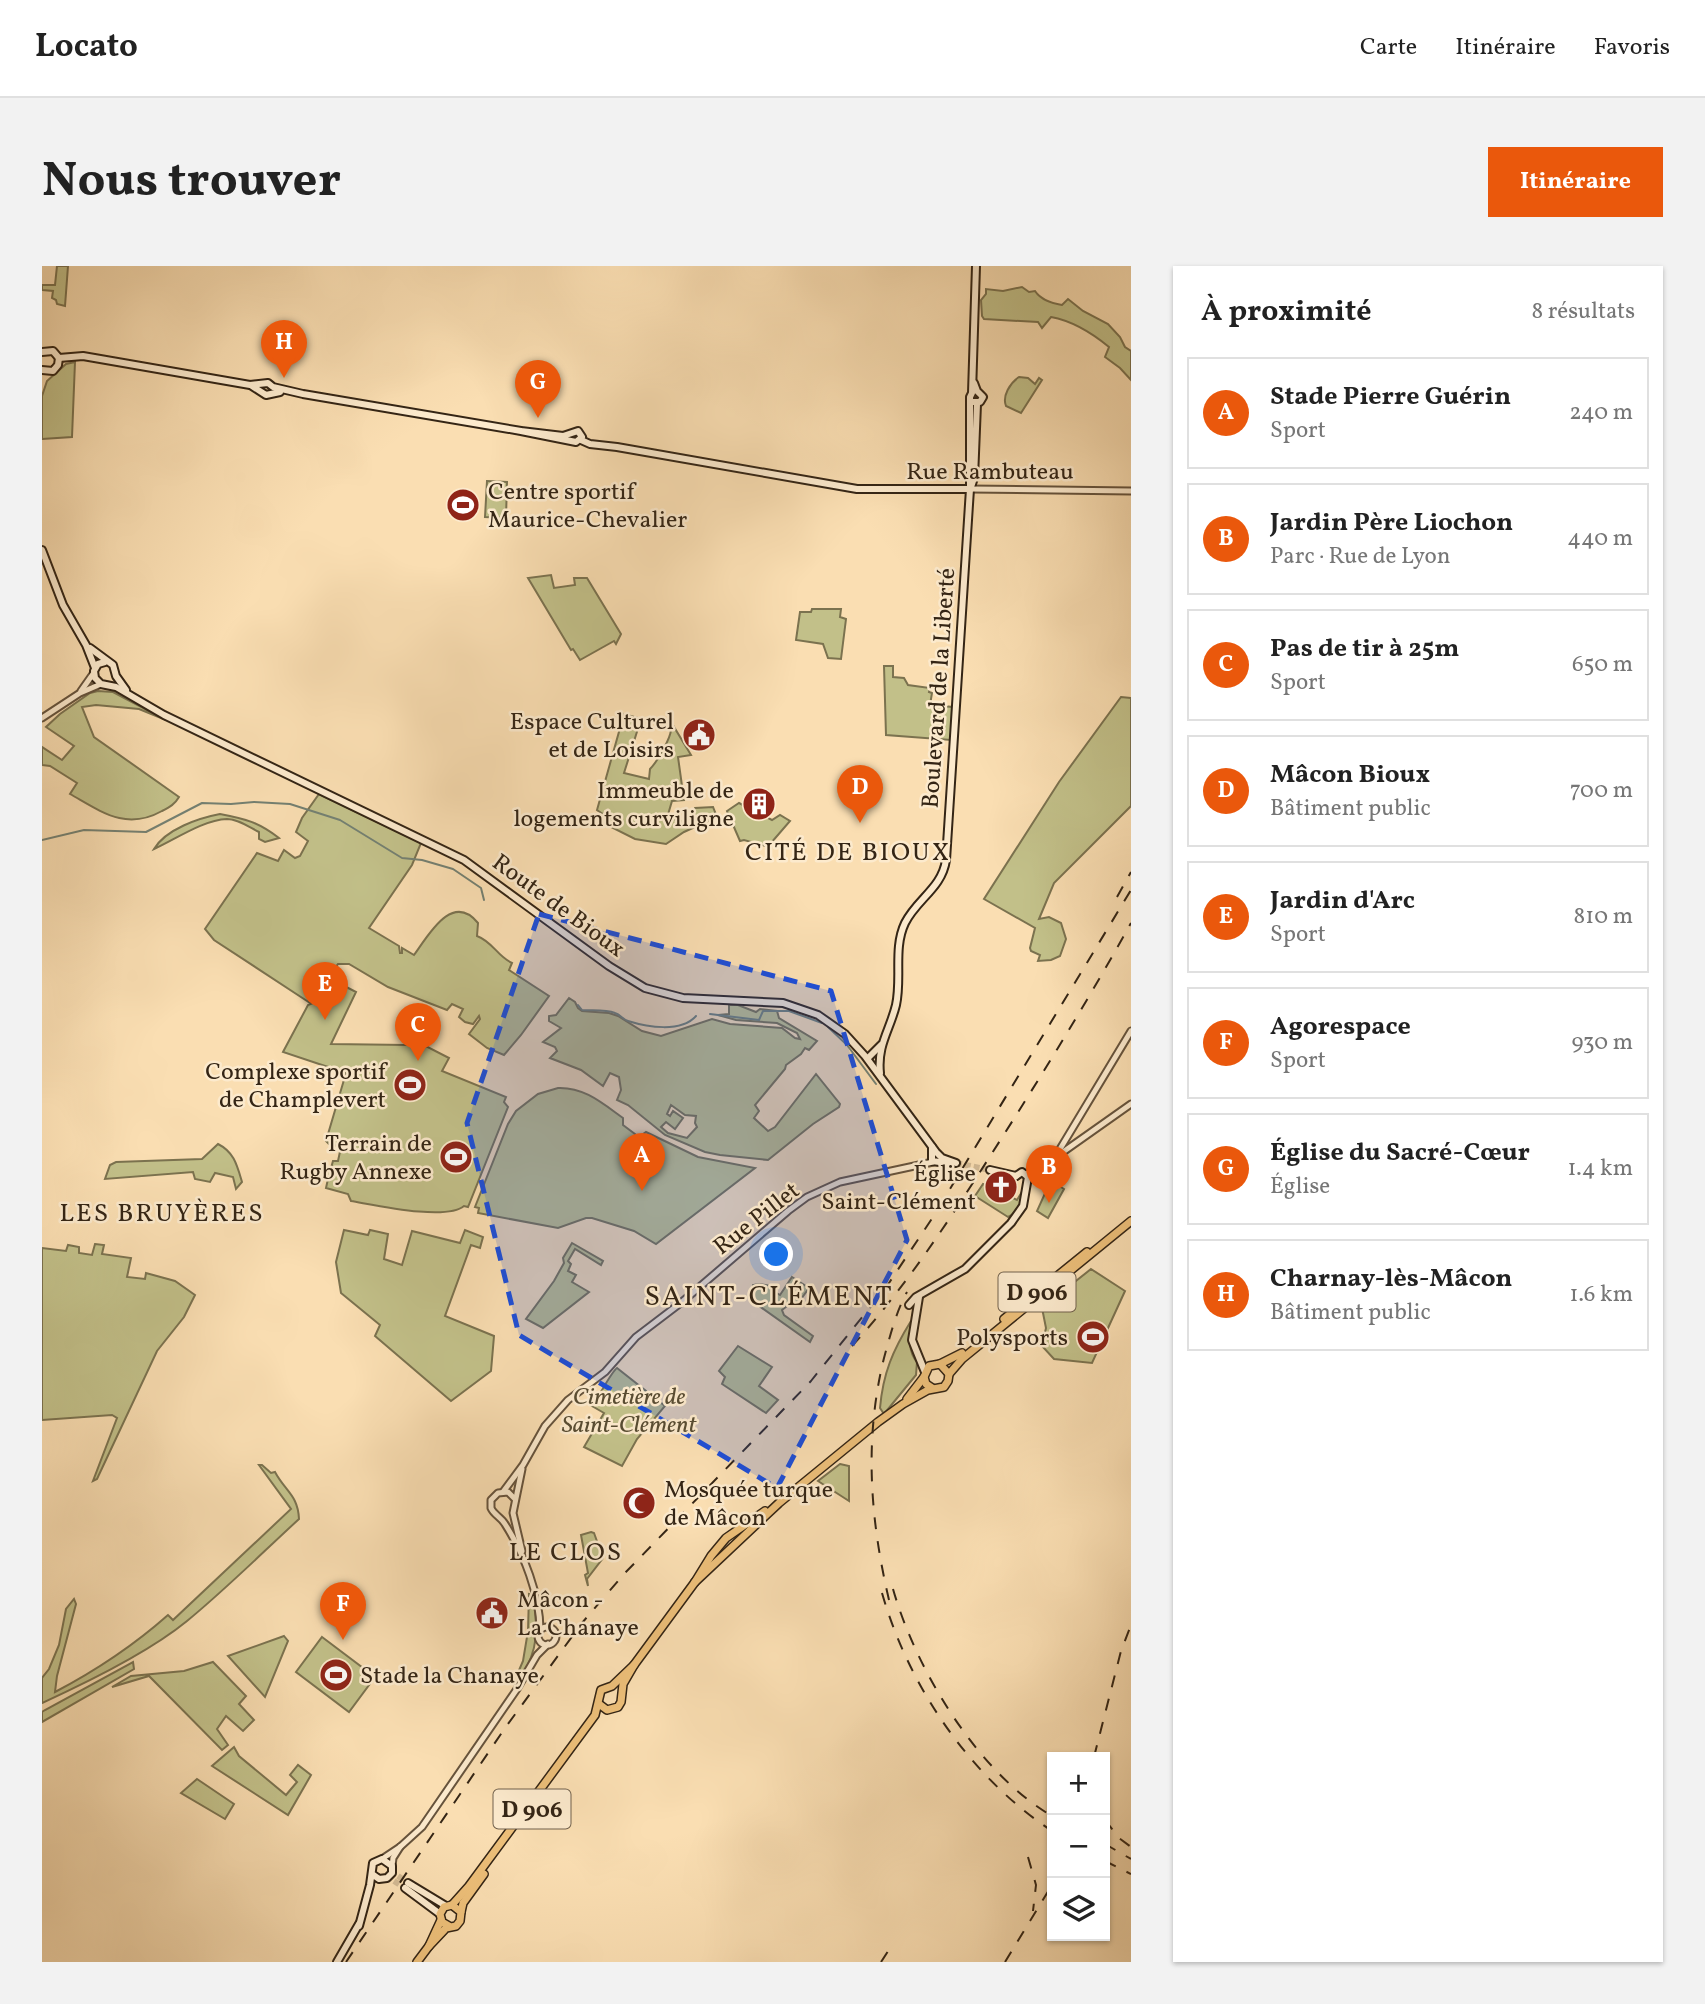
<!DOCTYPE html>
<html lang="fr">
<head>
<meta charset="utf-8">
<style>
  :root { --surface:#fff; --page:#f2f2f2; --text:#222; --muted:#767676; --line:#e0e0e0; --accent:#ea580c }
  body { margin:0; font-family:Vollkorn,serif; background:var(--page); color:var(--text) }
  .controls { position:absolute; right:21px; bottom:21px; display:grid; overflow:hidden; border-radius:0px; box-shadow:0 2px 5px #0004 }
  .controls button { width:63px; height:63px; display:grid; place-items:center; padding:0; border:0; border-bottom:2px solid var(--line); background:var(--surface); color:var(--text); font:35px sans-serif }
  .you { position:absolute; left:735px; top:989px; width:24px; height:24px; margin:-18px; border:5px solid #fff; border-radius:50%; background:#1a73e8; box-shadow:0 0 0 10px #1a73e833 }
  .badge { display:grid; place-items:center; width:46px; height:46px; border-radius:50%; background:var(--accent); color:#fff; font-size:23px; font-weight:700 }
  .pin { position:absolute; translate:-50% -58px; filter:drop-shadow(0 2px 4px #0008) }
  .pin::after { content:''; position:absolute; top:37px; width:24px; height:21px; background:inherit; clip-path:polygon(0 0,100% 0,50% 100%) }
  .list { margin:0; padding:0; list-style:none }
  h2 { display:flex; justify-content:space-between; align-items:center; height:91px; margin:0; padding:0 28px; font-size:30px }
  h2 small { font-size:23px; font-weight:400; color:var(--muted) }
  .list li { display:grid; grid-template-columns:46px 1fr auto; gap:21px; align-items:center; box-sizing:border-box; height:112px; margin:0 14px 14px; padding:0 14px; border:2px solid var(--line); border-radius:0px }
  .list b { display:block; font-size:26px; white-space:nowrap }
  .list p { margin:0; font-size:23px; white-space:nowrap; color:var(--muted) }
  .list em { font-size:23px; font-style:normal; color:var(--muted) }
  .icon { flex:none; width:38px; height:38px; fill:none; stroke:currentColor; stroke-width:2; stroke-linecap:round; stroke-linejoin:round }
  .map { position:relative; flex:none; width:1089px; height:1696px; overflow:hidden; border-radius:0px }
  header { display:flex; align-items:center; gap:42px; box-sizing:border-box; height:98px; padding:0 35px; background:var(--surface); border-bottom:2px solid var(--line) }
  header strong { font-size:33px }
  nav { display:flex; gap:38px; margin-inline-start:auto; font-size:24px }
  .intro { display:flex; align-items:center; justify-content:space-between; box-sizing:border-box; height:168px; padding:0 42px }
  h1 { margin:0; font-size:49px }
  .button { padding:18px 32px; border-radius:0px; background:var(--accent); color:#fff; font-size:24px; font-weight:700 }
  main { display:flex; gap:42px; padding:0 42px }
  aside { flex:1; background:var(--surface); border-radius:0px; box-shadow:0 2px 5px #0004 }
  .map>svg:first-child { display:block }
  .green { fill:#c2c089; stroke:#7b724f; stroke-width:2; fill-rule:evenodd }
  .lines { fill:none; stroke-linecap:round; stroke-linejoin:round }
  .stream { stroke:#748072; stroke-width:2 }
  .secondary-tunnel { stroke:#d2b993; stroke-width:6; stroke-dasharray:6 3; stroke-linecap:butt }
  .tertiary-casing { stroke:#66533c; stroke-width:9 }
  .secondary-casing { stroke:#342515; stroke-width:10 }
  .primary-casing { stroke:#342515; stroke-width:10 }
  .tertiary { stroke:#fceacd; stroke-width:5 }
  .secondary { stroke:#fceacd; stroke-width:6 }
  .primary { stroke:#edbf79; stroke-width:7 }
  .rail { stroke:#342515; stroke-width:2; stroke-dasharray:12 12; stroke-linecap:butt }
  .marked { fill:#1d4ed8; fill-opacity:0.2; stroke:#1d4ed8; stroke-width:5; stroke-dasharray:14 9; stroke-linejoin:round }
  .labels { text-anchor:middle; stroke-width:5; stroke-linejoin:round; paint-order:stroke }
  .shield { fill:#fceacd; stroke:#70604c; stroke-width:2 }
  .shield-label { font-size:23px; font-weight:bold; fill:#342515 }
  .street-label { font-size:24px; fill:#342515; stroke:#fceacd }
  .poi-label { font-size:24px; fill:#342515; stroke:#fceacd; text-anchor:end }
  .park-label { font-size:24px; font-style:italic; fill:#584c32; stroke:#fceacd }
  .neighbourhood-label { font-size:26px; letter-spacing:2px; fill:#342515; stroke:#fceacd }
  .quarter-label { font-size:28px; letter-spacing:2px; fill:#342515; stroke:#fceacd }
</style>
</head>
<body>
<header>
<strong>Locato</strong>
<nav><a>Carte</a><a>Itinéraire</a><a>Favoris</a></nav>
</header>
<div class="intro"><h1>Nous trouver</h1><a class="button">Itinéraire</a></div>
<main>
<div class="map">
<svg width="1089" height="1696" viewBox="0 0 1089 1696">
  <rect width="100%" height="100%" fill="#fadeb2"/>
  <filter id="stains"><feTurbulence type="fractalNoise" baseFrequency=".00286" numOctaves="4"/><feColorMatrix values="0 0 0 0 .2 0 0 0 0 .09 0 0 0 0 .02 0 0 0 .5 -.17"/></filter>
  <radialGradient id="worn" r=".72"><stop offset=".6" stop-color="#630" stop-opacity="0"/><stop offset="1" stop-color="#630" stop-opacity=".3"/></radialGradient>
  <g class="green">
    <polygon points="15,0 26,0 23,40 15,38 14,34 10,32 11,25 0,24 0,19 13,19"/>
    <path d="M980,21L987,26L993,25C999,34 1009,37 1020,39L1026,33L1041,45L1066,58L1078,71L1083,81L1089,85V114L1078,102L1063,91L1067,81C1050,67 1031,55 1009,51L1000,62L996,56L942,53L940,50L939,34L944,28V23L961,25Z"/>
    <polygon points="33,96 30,171 0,173 0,130 5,115 24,98"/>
    <path d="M977,111L986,112L993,118L997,112L1000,114L979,147L964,140C960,130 968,117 977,111Z"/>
    <polygon points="445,215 465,216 464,252 443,251"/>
    <polygon points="509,309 512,322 533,319 532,312 545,312 579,368 574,378 572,375 538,394 531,383 529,384 486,312"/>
    <polygon points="770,343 799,343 798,351 804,353 799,393 786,392 781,378 754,374 758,346 769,346"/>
    <polygon points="842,400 851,400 851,411 862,412 866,419 888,422 887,426 890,427 888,439 911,441 909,474 844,469"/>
    <path d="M56,425L71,426L124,454L97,443L54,439L40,441L52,471L137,531C133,538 128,541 120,545C84,565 60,546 28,528L35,517L8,500L0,499V481L20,494L32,480L4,461L18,448L48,427Z"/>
    <polygon points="1079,431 1089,432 1089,540 1012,617 997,653 1007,651 1019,657 1024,673 1018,690 1009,694 996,695 998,689 989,685 988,682 993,662 942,633 1017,516"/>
    <path d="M582,448L599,453L582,507L607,513L608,503C615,496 629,472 629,463L632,461L649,489L636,491L642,534L630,535L625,552L645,556L653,542L671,541L675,551L642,566L624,578L593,573L567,560L568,553L555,544Z"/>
    <path d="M277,528L379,577L370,599L327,662L357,680L358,687H360V682L372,689C386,670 410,625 436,657L435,670C451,676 455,690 470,697L467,704L507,730L479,769L462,789L445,782L427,768L438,753L437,750L431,758L423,756L417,751L421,743L410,738L405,744L346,721L307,698H296L268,737L172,674L163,663L215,587L236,595L242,584L253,592L258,590L266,575L254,566L260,552Z"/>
    <polygon points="697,537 730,554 738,549 748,555 729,577 728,586 726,587 724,580 702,574 698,575 685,545"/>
    <path d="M178,548C204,553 216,556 237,572L223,576L217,573V566C207,561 196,553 185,553C161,554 134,573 112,583C124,563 157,552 178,548Z"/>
    <path d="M289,713L314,726L289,778L365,779L376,776L407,792L400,805L464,831L462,836L466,841L426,941L422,940C404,955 333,939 309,935L306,928L284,922L286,913L284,912L285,905L289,902L291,895H296L299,881L287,878L284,875L304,807L241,786L266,739L274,736Z"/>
    <path d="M527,732L533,736L536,742L540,745L567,747L576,750L600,765L619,770L670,753L688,758L740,762L753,772L758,773L755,767L735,757L694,754L676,749L687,748V739H696L714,746L718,743L735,745L737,752L775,775L767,784L763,782L759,788L744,799L743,803L713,839L717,845L712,852L726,865L733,861L774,808L798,838L797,841L771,858L726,894L678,889L663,886L623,869L586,839L575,834L579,824L577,811L568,807L561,820L539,804L508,792L515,785L513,781L501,776L519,762L507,755V750L514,749ZM629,839L643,849L654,850L653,857L655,861L645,872L626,867L619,861L624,856L633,863L641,852L631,845L628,850L625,848Z"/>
    <path d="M516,822C542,821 560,837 581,852V859L597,871L604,866L656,891L713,902L614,978L592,965L550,952H544L516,962L436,947L437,942L433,941L466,858L474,845L496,828Z"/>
    <path d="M176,878C192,886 195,899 200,916L194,923L191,911L173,907L168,916L153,913L151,906L63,913L68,899L74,896L160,893Z"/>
    <polygon points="999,913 1008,919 1011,916 1022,923 1006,952 995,945 1005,923 996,918"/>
    <path d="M941,918L975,934L981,924C982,934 976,947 966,951L933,930Z"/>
    <polygon points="302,964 326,969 328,964 346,968 342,993 360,999 370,965 418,977 423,964 441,971 438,982 429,979 403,1050 452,1070 449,1105 409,1135 333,1070 338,1059 299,1027 294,996"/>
    <polygon points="530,977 561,995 559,999 533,983 526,995 529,998 526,1005 534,1009 530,1016 547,1026 501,1062 484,1053 512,1015 522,997 521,992"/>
    <polygon points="53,978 62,979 60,988 89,992 85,1011 103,1013 104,1007 133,1015 153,1029 142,1051 115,1085 55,1213 51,1215 75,1152 70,1149 0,1154 0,982 24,985 26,979 37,981 37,987 50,989"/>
    <polygon points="1049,1003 1083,1025 1050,1097 1012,1093 1000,1080 1004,1062 1000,1042"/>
    <polygon points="750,1011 767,1022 754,1040 749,1037 740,1044 742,1049 771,1070 768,1076 710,1035 711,1019 717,1018 729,1020 731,1025 738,1029"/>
    <path d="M869,1055C868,1068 865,1085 875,1096L874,1109L842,1148L838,1142C841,1107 851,1084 869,1055Z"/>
    <polygon points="696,1080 730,1101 717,1120 736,1134 724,1147 680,1118 683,1111 677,1105"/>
    <path d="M575,1102L623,1140L595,1173L580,1200L542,1181L562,1147L550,1140C557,1131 569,1106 575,1102Z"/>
    <polygon points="798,1198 807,1200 807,1235 776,1215"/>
    <path d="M217,1199H220L229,1207L233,1206C243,1225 256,1229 257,1253C220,1287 184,1323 145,1355C106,1387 46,1416 0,1437V1412L7,1403L17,1379L24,1343L32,1333L34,1338L15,1410L13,1426C55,1404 91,1380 126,1349L131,1354L249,1243Z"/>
    <polygon points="549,1266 552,1267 561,1292 545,1313 546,1320 543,1309 546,1307 539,1269"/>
    <path d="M487,1328L491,1329C496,1363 497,1382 479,1412L475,1409L481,1395L486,1365Z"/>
    <polygon points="242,1370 246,1375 223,1431 186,1390"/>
    <polygon points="280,1371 333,1411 307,1446 254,1406"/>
    <polygon points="91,1396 92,1403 0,1456 0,1446 3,1444"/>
    <polygon points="171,1396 204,1430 197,1438 212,1454 201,1465 184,1450 175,1463 186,1479 180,1484 107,1410 70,1421 89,1410 142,1405"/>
    <polygon points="192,1481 197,1490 244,1529 255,1516 248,1509 256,1499 269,1509 246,1549 170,1500"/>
    <polygon points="155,1513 192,1538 183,1553 139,1527"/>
  </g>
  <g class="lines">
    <g class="stream">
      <polyline points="0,574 42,564 104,566 160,537 189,538 212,536 248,538 298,554 360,592 380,594 411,603 439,622 442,634"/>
      <path d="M536,739L540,744C550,745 563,743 573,747C579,749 580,753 586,755C605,761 639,767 654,750"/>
      <polyline points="668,748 717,754 721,745 747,745 780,757"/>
      <polyline points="786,761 805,779 834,818"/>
    </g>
    <g class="secondary-tunnel">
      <polyline points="914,897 948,904"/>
      <polyline points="356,1610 366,1617"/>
      <polyline points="352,1615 363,1622"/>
    </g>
    <defs>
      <g id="tertiary">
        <polyline points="928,223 1089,225"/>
        <polyline points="39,425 51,408"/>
        <polyline points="0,452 38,427 59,418"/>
        <polyline points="1015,888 1089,765"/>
        <polyline points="984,908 1004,898 1089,838"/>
        <polyline points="461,1226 481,1199 503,1160 526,1134 563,1106 594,1071 640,1036 746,945 765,931 798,916 891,896"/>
        <path d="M473,1233L466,1226L456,1227L449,1234V1242C452,1249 459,1251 463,1258C482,1288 498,1329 498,1364"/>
        <polyline points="480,1285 471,1247 480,1203"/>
        <circle cx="505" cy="1370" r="9"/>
        <polyline points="340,1593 358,1581 380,1561 475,1423 495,1389 506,1378"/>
        <polyline points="350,1600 351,1592 358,1581"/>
      </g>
      <g id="secondary">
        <polyline points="0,86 11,85 17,92"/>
        <polyline points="17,92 41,90 208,119 226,117 231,121 261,128 479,165 521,170 536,165 540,171 534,176 479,165"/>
        <polyline points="0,104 11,105 16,99 17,92"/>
        <polyline points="210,120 224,129 238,126"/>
        <polyline points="931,136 938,136 941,131 935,125 932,117"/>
        <polyline points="539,174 548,178 575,181 815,223 928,223"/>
        <polyline points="929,221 932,212 935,138"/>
        <polyline points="0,284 21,339 44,379 53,402"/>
        <polyline points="48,382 71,399 74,410 84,424"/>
        <polyline points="63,396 56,398 52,405 53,412 59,418 74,421 122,449 422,594 567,700 603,722 641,732 741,737 776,749 803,768 823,790 894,886 900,892 914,897"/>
        <polyline points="826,792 839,779"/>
        <path d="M838,807C835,779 848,764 854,739C860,712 851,682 863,657C875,633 900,622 904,594L928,223V131L930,127L934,0"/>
        <polyline points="890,881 890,895 905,897"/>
        <polyline points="948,904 974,910"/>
        <polyline points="877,1031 870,1074 883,1106"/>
        <polyline points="867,1039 874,1031 923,1003 969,957 981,940 986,911 980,906 974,910"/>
        <polyline points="366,1617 404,1640"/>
        <polyline points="363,1622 398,1648"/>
        <polyline points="317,1660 328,1619 331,1597 340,1593 350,1600 350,1607 345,1612 337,1613 330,1608"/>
        <polyline points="295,1696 317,1658"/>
      </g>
      <g id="primary">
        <polyline points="962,1053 1045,986"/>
        <polyline points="898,1098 920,1087"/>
        <polyline points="890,1122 884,1118 882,1111 887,1100 898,1098 907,1108"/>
        <polyline points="865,1133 882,1111"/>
        <polyline points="653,1316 737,1237 836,1156 861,1138 886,1124 902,1121 906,1115 907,1108 920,1093 1089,955"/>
        <polyline points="557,1438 565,1444 576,1441 579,1436 581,1418 592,1399 653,1316 669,1290 684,1272 723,1245"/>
        <polyline points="410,1639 427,1620 553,1449 559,1424 570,1420 592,1399"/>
        <polyline points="419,1646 421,1637 442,1608"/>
        <polyline points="387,1680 404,1662 414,1660 418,1655 419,1646 410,1639 402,1641 398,1648 400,1656 407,1660"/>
        <polyline points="375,1696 387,1680 399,1654"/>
      </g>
    </defs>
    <use href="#tertiary" class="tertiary-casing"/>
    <use href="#secondary" class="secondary-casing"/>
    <use href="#primary" class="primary-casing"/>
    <use href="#tertiary" class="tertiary"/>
    <use href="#secondary" class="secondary"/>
    <use href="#primary" class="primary"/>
    <g class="rail">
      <polyline points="1075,631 1089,606"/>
      <path d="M810,1080C862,1023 904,959 945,895C995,817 1044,738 1089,657"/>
      <path d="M851,1323C874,1404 936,1507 1010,1550"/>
      <path d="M840,1327C867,1421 928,1511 1010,1565"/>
      <path d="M847,1334C828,1253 822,1173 842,1092C848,1070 854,1046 865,1026"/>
      <polyline points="1052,1491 1079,1385 1089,1359"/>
      <polyline points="1063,1554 1077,1572 1089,1581"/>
      <polyline points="1063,1578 1089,1593"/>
      <polyline points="986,1591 994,1619 991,1645"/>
      <polyline points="1063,1595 1089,1608"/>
      <polyline points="304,1696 463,1462 540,1357 582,1308 769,1115 845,1020 891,951 1089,624"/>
      <polyline points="839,1696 850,1679"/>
      <polyline points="963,1696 1010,1619"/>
    </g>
  </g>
  <path class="marked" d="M497,648L789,725L865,974L735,1222L477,1069L425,857Z"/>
  <defs>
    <symbol id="stadium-disc" viewBox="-11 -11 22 22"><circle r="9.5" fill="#8f2418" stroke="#fceacd"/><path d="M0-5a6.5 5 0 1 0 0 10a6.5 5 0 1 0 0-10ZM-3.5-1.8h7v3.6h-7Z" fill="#fff"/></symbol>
    <symbol id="civic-disc" viewBox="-11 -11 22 22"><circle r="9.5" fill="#8f2418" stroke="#fceacd"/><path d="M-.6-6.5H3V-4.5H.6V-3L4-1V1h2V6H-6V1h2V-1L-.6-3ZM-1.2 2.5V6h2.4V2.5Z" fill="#fff"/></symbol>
    <symbol id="building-disc" viewBox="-11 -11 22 22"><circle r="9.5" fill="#8f2418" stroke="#fceacd"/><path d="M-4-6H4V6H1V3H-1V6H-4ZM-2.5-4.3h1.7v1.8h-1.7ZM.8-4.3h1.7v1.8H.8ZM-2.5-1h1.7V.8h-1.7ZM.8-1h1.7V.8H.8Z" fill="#fff"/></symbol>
    <symbol id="church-disc" viewBox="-11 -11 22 22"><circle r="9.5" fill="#8f2418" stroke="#fceacd"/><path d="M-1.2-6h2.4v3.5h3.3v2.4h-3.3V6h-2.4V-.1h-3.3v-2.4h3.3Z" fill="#fff"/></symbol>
    <symbol id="mosque-disc" viewBox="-11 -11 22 22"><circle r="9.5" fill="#8f2418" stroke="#fceacd"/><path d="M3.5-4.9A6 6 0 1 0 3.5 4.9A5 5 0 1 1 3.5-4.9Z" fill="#fff"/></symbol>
  </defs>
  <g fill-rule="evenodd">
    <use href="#stadium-disc" x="402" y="220" width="38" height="38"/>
    <use href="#civic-disc" x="638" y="450" width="38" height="38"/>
    <use href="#building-disc" x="698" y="519" width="38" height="38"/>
    <use href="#stadium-disc" x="349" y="800" width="38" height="38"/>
    <use href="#stadium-disc" x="395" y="872" width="38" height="38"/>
    <use href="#church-disc" x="940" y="902" width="38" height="38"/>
    <use href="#stadium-disc" x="1032" y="1052" width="38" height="38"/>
    <use href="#mosque-disc" x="578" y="1218" width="38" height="38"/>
    <use href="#civic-disc" x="431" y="1328" width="38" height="38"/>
    <use href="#stadium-disc" x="275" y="1390" width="38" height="38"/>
  </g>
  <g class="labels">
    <g class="shield">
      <rect x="956.5" y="1006.5" width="77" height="39" rx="5"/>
      <rect x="451.5" y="1523.5" width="77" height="39" rx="5"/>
    </g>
    <g class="shield-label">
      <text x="995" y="1034">D 906</text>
      <text x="490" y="1551">D 906</text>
    </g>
    <g class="street-label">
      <text x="948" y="213">Rue Rambuteau</text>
      <text transform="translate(896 422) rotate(-86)" y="8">Boulevard de la Liberté</text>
      <text transform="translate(517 639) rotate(36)" y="8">Route de Bioux</text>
      <text transform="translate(714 952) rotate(-38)" y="8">Rue Pillet</text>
    </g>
    <g class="poi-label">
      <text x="446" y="233" text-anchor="start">Centre sportif<tspan x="446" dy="28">Maurice-Chevalier</tspan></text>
      <text x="632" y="463">Espace Culturel<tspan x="632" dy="28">et de Loisirs</tspan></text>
      <text x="692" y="532">Immeuble de<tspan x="692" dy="28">logements curviligne</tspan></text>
      <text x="344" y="813">Complexe sportif<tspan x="344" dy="28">de Champlevert</tspan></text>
      <text x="390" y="885">Terrain de<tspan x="390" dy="28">Rugby Annexe</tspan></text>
      <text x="934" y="915">Église<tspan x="934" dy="28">Saint-Clément</tspan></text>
      <text x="1026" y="1079">Polysports</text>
      <text x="622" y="1231" text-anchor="start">Mosquée turque<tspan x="622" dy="28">de Mâcon</tspan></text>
      <text x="475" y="1341" text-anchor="start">Mâcon -<tspan x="475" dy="28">La Chanaye</tspan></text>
      <text x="318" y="1417" text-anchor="start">Stade la Chanaye</text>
    </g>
    <g class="park-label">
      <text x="587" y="1138">Cimetière de<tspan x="587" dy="28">Saint-Clément</tspan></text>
    </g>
    <g class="neighbourhood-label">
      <text x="806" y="594">CITÉ DE BIOUX</text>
      <text x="120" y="955">LES BRUYÈRES</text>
      <text x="524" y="1294">LE CLOS</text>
    </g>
    <g class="quarter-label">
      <text x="727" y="1039">SAINT-CLÉMENT</text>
    </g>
  </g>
  <rect width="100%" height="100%" filter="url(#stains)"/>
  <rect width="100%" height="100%" fill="url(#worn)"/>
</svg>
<div class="controls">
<button>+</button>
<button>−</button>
<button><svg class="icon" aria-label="layers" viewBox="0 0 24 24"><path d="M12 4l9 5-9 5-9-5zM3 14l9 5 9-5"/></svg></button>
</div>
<div class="you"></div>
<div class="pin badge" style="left:600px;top:925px">A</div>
<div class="pin badge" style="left:1007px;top:937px">B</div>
<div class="pin badge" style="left:376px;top:795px">C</div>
<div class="pin badge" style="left:818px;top:557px">D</div>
<div class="pin badge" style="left:283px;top:754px">E</div>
<div class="pin badge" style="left:301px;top:1374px">F</div>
<div class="pin badge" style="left:496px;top:152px">G</div>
<div class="pin badge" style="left:242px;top:112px">H</div>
</div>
<aside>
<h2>À proximité<small>8 résultats</small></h2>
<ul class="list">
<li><span class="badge">A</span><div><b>Stade Pierre Guérin</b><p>Sport</p></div><em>240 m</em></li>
<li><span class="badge">B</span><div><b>Jardin Père Liochon</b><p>Parc · Rue de Lyon</p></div><em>440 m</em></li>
<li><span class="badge">C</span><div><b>Pas de tir à 25m</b><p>Sport</p></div><em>650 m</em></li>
<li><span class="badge">D</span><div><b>Mâcon Bioux</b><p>Bâtiment public</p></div><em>700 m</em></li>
<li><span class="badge">E</span><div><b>Jardin d'Arc</b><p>Sport</p></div><em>810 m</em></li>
<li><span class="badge">F</span><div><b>Agorespace</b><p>Sport</p></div><em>930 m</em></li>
<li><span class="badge">G</span><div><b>Église du Sacré-Cœur</b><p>Église</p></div><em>1.4 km</em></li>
<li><span class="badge">H</span><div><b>Charnay-lès-Mâcon</b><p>Bâtiment public</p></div><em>1.6 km</em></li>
</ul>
</aside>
</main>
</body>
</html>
